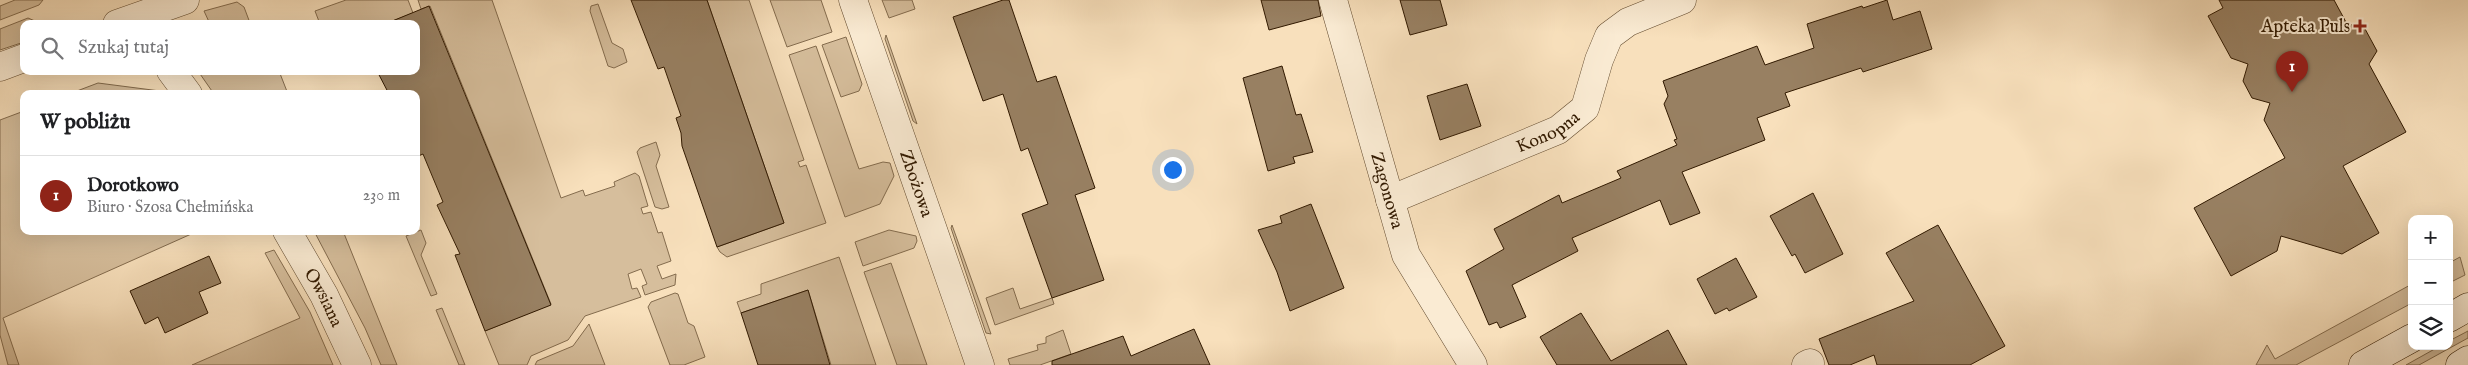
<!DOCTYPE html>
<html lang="pl">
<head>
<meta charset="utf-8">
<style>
  :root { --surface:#fff; --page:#f2f2f2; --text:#202124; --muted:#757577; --line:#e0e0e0; --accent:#8f2418 }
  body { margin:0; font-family:"IM FELL English",serif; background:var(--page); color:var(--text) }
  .controls { position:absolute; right:15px; bottom:15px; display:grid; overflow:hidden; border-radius:10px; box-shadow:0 5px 20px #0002 }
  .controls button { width:45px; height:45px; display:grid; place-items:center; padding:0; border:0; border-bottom:1px solid var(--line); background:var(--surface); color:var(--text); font:25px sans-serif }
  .you { position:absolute; left:1172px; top:169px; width:18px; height:18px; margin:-12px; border:4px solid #fff; border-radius:50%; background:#1a73e8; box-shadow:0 0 0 8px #1a73e833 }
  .badge { display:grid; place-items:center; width:32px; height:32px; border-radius:50%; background:var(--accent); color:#fff; font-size:16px; font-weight:700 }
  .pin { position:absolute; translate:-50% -41px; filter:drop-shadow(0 1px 2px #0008) }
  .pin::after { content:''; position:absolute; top:26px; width:18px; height:15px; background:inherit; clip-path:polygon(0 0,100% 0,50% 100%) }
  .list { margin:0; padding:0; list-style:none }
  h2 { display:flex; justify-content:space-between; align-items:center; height:65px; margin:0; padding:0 20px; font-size:21px }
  h2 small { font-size:16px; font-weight:400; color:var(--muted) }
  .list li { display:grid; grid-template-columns:32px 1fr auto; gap:15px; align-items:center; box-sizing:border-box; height:80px; padding:0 20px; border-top:1px solid var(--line) }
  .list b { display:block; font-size:19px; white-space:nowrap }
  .list p { margin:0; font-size:16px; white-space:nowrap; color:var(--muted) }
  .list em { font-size:16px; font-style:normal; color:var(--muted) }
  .icon { flex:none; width:28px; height:28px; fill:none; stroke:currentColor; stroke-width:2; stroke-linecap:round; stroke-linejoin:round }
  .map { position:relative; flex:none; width:2468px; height:365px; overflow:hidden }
  .search { position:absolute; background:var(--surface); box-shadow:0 5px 20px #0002; left:20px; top:20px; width:400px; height:55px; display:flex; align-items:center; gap:12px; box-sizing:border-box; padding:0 18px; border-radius:10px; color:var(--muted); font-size:19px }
  .panel { position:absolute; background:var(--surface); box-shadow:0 5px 20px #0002; left:20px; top:90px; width:400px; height:145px; border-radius:10px }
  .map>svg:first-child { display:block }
  .green { fill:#d6be9c; stroke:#846c4e }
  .building { fill:#988062; stroke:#311900 }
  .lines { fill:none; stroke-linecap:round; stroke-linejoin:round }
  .minor-casing { stroke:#634b2f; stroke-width:29 }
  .tertiary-casing { stroke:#634b2f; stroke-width:29 }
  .secondary-casing { stroke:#311900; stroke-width:29 }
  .minor { stroke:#faebd3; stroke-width:28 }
  .tertiary { stroke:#faebd3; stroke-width:28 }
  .secondary { stroke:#faebd3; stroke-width:28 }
  .poi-dot { fill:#8f2418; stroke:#faebd3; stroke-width:2 }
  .labels { text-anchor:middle; stroke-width:4; stroke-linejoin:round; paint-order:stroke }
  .poi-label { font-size:18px; fill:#311900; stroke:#faebd3; text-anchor:end }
  .street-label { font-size:18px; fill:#311900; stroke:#faebd3 }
</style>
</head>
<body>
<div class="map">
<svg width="2468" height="365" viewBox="0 0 2468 365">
  <rect width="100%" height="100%" fill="#f8e0bc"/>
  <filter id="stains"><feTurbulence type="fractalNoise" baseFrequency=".004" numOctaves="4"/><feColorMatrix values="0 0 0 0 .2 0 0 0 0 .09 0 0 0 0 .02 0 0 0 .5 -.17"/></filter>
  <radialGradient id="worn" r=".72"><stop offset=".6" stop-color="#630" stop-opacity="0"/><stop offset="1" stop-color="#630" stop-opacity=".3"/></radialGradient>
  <g class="green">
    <polygon points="15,0 43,0 39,5 0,20 0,6"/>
    <polygon points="346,0 408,0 413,13 385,24 320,24 315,11"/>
    <polygon points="418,0 492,0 561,198 583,190 585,196 615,186 614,182 635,173 639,176 648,206 641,208 643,214 651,212 658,233 662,232 671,261 657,266 662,279 676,274 675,285 645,295 642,286 647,284 641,269 628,274 632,289 637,288 641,297 585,316 568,340 531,356 527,365 499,365 485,331 551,304 430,6 421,9"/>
    <polygon points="707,0 749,0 804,160 798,162 800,167 806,165 826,223 727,257 720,252 717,247 784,223"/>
    <polygon points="770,0 821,0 832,32 787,47"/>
    <polygon points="882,0 912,0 915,9 889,18"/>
    <polygon points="237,2 244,7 250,23 210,24 204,11"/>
    <polygon points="598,4 612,43 623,49 627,62 614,68 608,66 590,11 591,6"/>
    <polygon points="28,18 42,24 24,24 24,42 0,50 0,29"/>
    <polygon points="886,35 917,124 913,121 885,39"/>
    <polygon points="846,37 862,84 859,91 841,97 822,45"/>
    <polygon points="816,46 859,169 883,162 890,163 894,176 880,204 845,217 789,55"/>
    <polygon points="198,71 279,71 288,94 214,94"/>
    <polygon points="98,83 160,91 162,94 69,94"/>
    <polygon points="24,111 24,231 198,231 3,318 19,365 8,365 0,335 0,120"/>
    <polygon points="656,142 660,155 656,166 669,207 662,209 655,207 637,152 640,148"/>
    <polygon points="952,225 991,334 986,333 951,228"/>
    <polygon points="421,230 426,243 421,255 437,294 431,296 406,236"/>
    <polygon points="889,230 916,236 917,241 914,248 863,266 855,242"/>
    <polygon points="314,231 343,231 397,365 381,365 365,328"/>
    <polygon points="274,250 310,312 333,365 192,365 300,318 265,253"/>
    <polygon points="839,257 876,365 831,365 808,290 741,313 737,302 761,294 761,284"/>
    <polygon points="2460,257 2465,275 2449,283 2449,263"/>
    <polygon points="891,263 927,365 897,365 864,272"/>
    <polygon points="2412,284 2412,303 2296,365 2256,365 2267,345 2275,359"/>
    <polygon points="1013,288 1020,309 1052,298 1054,304 995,325 986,298"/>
    <polygon points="675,293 678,294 688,323 694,326 705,357 684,365 670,365 648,307 651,302"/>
    <polygon points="442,308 465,365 459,365 436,310"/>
    <polygon points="589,324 605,365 535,365 537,361 573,346"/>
    <polygon points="1063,330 1071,354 1040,365 1010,365 1008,359 1038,350 1037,345 1046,343 1046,337"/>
    <polygon points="2468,331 2468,338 2419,365 2406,365 2440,346 2449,346 2449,341"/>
  </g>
  <g class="building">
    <polygon points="631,0 707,0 784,223 717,247 682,146 681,133 676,118 681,116 664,67 658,69"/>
    <polygon points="1003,0 1009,0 1037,82 1056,76 1095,188 1075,195 1104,280 1052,298 1022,214 1048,204 1028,148 1021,151 1003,94 983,101 953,17"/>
    <polygon points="1261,0 1318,0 1321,16 1269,30"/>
    <polygon points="1400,0 1440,0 1447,25 1410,35"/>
    <polygon points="1887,0 1893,20 1920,11 1932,49 1863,72 1861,68 1785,93 1790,106 1757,118 1765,140 1682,172 1700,213 1670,225 1660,200 1572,238 1578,251 1512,285 1526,317 1500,328 1497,322 1489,325 1466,271 1504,249 1494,229 1559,195 1562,203 1621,178 1617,171 1677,145 1674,140 1677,139 1664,104 1668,96 1663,81 1757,46 1765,65 1814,48 1807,24 1862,6 1863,8"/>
    <polygon points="2219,0 2334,0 2347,24 2364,27 2377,51 2369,64 2406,132 2343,166 2379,233 2342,254 2281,236 2277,251 2231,276 2194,208 2285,158 2264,120 2270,103 2252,98 2243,81 2248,64 2231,58 2208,16 2223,8"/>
    <polygon points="429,6 551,305 485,331 455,255 460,254 437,205 443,202 423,154 416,157 416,94 389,94 377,71 416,71 416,24 385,24"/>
    <polygon points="1282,66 1296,115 1301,114 1313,152 1293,157 1295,163 1268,171 1243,78"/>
    <polygon points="1467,84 1481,126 1440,140 1427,96"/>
    <polygon points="1813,193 1843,254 1805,273 1795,254 1792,256 1770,216"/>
    <polygon points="1311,204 1344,288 1290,311 1277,272 1258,230 1282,223 1280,216"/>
    <polygon points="1938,225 2005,346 1970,365 1877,365 1874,355 1850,365 1829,365 1819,339 1914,301 1886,253"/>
    <polygon points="209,256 221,283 199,292 208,313 165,333 158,317 145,324 130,291"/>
    <polygon points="1736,258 1757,297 1729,311 1727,308 1715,314 1697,279"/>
    <polygon points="808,290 830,365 758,365 741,313"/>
    <polygon points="1581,313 1611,361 1668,330 1687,365 1557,365 1540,337"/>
    <polygon points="1194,329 1210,365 1052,365 1052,361 1123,336 1131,356"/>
  </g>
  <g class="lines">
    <defs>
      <g id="minor">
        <path id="s1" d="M1333,0L1406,255L1473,365"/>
        <polyline points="117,24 185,0"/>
        <polyline points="0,67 24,58"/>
        <polyline points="171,71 188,94"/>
        <path id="s2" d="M1390,200L1558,130L1585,108L1599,60L1609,36L1628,22L1682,0"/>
        <path id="s3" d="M287,231L324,295L357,365"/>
        <polyline points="1806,365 1810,363"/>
      </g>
      <g id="tertiary">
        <path id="s4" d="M853,0L980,365"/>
      </g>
      <g id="secondary">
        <polyline points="2449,318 2468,307"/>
        <polyline points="2363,365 2412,338"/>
        <polyline points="2460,365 2468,360"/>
      </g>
    </defs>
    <use href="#minor" class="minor-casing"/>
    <use href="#tertiary" class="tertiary-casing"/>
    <use href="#secondary" class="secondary-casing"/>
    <use href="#minor" class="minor"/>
    <use href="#tertiary" class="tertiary"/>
    <use href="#secondary" class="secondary"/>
  </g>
  <path class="poi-dot" d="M2357.5 18.5h5v5h5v5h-5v5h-5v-5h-5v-5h5z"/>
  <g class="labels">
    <g class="poi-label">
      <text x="2350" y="32">Apteka Puls</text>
    </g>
    <g class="street-label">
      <text dy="6" stroke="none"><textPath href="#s2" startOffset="172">Konopna</textPath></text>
      <text dy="6" stroke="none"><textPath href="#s4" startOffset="194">Zbożowa</textPath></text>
      <text dy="6" stroke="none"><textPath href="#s1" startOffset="198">Zagonowa</textPath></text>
      <text dy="6" stroke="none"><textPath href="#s3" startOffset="76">Owsiana</textPath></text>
    </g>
  </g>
  <rect width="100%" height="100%" filter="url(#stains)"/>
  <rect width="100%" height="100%" fill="url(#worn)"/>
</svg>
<div class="controls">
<button>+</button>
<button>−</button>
<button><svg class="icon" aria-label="layers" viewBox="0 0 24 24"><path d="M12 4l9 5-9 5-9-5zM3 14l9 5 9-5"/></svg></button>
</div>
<div class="you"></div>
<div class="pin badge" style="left:2292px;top:92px">1</div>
<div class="search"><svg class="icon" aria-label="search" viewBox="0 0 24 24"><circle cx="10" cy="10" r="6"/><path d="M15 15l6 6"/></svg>Szukaj tutaj</div>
<section class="panel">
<h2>W pobliżu<small></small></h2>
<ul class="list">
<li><span class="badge">1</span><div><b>Dorotkowo</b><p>Biuro · Szosa Chełmińska</p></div><em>230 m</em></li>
</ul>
</section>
</div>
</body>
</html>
